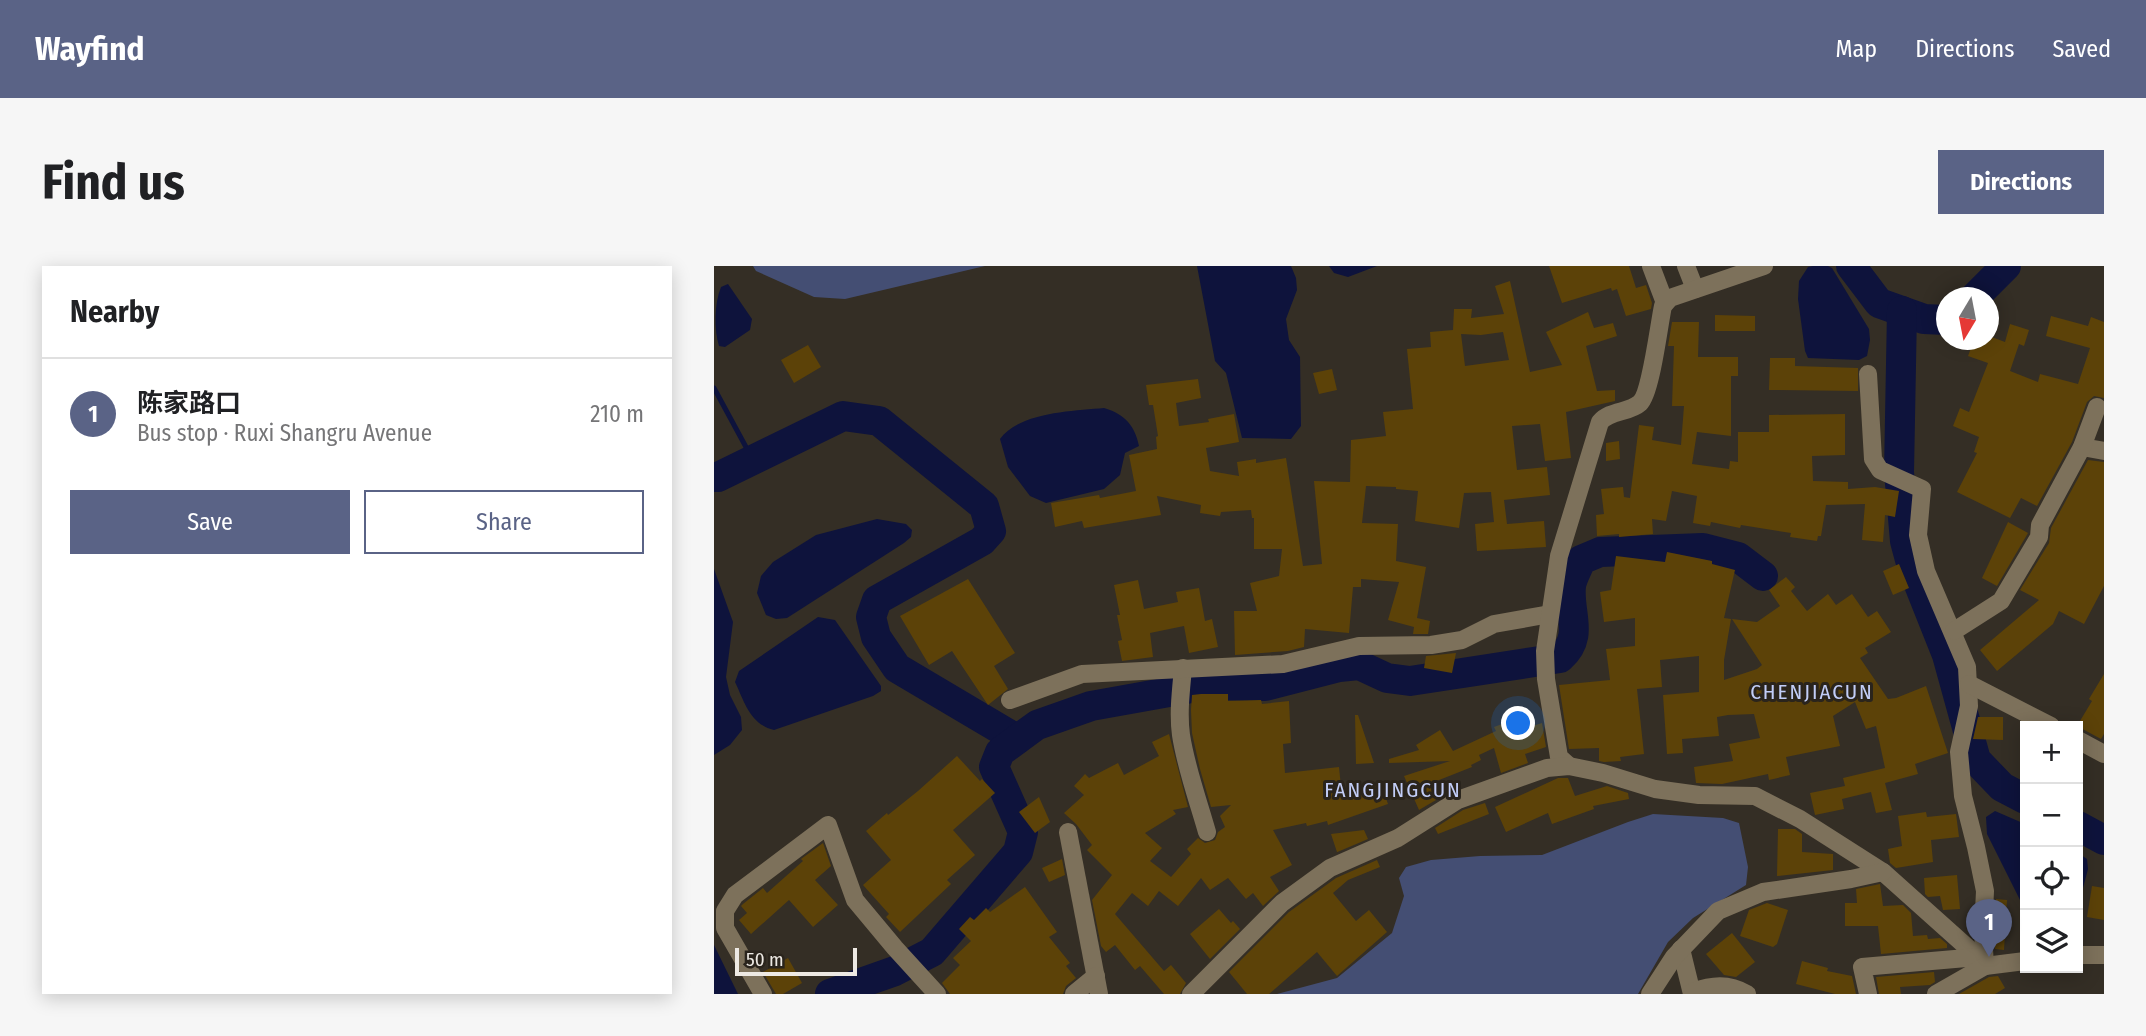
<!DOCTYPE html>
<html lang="en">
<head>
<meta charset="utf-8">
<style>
  :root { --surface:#fff; --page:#f6f6f6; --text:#202124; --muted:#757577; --line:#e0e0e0; --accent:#5a6386 }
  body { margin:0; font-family:"Fira Sans Condensed","Noto Sans SC",sans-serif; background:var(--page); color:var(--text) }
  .controls { position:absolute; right:21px; bottom:21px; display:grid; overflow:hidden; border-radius:0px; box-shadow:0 4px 18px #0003 }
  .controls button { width:63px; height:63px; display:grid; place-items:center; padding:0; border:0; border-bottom:2px solid var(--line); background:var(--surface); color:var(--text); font:35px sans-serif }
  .compass { position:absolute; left:1222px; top:21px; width:63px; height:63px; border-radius:50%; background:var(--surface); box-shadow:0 4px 18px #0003; rotate:190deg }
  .scale { position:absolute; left:21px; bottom:18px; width:122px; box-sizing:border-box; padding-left:7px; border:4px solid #ede9e3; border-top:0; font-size:19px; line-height:24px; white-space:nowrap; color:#ede9e3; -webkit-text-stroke:5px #2a241c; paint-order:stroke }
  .you { position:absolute; left:805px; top:458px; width:24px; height:24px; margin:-18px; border:5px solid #fff; border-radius:50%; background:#1a73e8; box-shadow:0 0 0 10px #1a73e833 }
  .badge { display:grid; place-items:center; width:46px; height:46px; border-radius:50%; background:var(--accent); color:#fff; font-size:23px; font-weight:700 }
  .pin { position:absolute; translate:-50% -58px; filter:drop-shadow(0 2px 4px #0008) }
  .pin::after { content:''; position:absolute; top:37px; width:24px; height:21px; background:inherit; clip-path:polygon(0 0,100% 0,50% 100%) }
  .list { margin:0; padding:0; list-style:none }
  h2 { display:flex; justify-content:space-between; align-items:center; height:91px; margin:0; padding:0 28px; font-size:30px }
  h2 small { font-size:23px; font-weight:400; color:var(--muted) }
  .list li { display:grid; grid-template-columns:46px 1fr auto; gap:21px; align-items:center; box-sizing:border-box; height:112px; padding:0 28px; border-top:2px solid var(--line) }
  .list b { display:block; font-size:26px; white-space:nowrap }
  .list p { margin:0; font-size:23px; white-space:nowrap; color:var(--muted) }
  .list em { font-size:23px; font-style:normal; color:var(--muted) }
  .actions { display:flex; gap:14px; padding:21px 28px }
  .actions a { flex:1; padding:16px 0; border:2px solid var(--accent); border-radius:0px; text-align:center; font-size:24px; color:var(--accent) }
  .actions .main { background:var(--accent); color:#fff }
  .icon { flex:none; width:38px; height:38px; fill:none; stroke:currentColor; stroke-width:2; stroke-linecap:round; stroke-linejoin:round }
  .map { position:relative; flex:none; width:1390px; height:728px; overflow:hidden; border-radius:0px }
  header { display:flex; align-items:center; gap:42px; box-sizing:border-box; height:98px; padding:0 35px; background:var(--accent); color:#fff }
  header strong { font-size:33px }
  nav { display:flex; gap:38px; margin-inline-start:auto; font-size:24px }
  .intro { display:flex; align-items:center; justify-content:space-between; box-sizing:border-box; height:168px; padding:0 42px }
  h1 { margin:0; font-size:49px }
  .button { padding:18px 32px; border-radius:0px; background:var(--accent); color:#fff; font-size:24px; font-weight:700 }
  main { display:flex; gap:42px; padding:0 42px }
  aside { flex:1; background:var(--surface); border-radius:0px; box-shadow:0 4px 18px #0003 }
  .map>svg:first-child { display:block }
  .green { fill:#444e73 }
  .water { fill:#0e133c }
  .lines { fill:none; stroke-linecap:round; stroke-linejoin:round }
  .stream { stroke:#0e133c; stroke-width:5 }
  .river { stroke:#0e133c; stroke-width:30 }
  .building { fill:#5c4208; fill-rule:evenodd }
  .minor { stroke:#7d715b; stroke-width:18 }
  .labels { text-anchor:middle; stroke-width:6; stroke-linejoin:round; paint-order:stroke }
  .quarter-label { font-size:21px; letter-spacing:2px; fill:#c2cdf7; stroke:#2a241c }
</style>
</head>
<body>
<header>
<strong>Wayfind</strong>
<nav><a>Map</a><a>Directions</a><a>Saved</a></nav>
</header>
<div class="intro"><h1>Find us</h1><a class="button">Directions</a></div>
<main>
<aside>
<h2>Nearby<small></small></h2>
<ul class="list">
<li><span class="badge">1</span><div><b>陈家路口</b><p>Bus stop · Ruxi Shangru Avenue</p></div><em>210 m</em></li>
</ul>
<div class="actions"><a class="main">Save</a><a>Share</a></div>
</aside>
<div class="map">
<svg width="1390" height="728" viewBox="0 0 1390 728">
  <rect width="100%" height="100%" fill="#342e25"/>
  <g class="green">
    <polygon points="39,0 271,0 131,33 100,31 42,5"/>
    <polygon points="939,548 1009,552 1025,557 1034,601 1032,619 979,652 954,676 924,728 563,728 623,712 678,667 690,630 685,612 692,601 717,594 766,590 828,589 914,556"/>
  </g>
  <g class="water">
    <polygon points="483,0 577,0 582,12 583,24 572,53 575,74 586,91 587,160 577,173 528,172 512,107 501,95"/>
    <polygon points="615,0 663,0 634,11 620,7"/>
    <polygon points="1099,0 1114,0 1118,2 1155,63 1156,74 1153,90 1145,94 1094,92 1091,85 1084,33 1085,15 1094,1"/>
    <path d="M14,18L38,53L36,64L11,81L5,80C0,64 0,38 7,21Z"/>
    <path d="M390,142C411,148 421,160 425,180L411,187L406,209L390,223L332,237L316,230L294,201L286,173C306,146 358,145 390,142Z"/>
    <polygon points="163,253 192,258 198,264 197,271 190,277 73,352 62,353 52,349 43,327 47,310 59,296 102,269"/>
    <polygon points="0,303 19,356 12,411 16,429 27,451 28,464 16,479 0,489"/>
    <path d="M104,351L121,354L167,420V425L159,430L60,464C36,458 31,437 21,416L25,405Z"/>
    <polygon points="1281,545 1311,558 1311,659 1306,634 1273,568 1272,551"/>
    <polygon points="1364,587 1373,593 1374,603 1364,641"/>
    <polygon points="0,679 24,728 0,728"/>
  </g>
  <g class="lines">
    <polyline class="stream" points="0,122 39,194"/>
    <g class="river">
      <polyline points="1137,0 1165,37 1210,53 1232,54"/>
      <polyline points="1260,32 1292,0"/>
      <polyline points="1188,45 1185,206 1191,275 1198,301 1233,389 1262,494 1288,521 1311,533"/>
      <polyline points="0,211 4,211 129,150 165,155 270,240 277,265 268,275 163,334 157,351 162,371 183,402 303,473"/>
      <polyline points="1364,560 1390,574"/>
      <path d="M116,728L181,705L218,686L304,586L309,566L280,501L286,486L323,459L377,440L494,419L551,420L625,401L645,399L673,412L696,415L846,392C871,370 854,348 857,320C858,312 864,302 867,294L886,286L989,282L1024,291L1049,310"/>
    </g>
  </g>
  <g class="building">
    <polygon points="835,0 915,0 922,22 932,19 938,37 937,43 912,50 903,23 898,25 897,22 848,37"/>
    <path d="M796,15L816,106L848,99L832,66L874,46L880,62L899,57L903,70L872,80L883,125L901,124V135L852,146L857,192L831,195L826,158L798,160L803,204L833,201L836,229L790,234L793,258L830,255L832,281L763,285L761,258L780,256L777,226L750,227L745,262L701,255L704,225L682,223V221L652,220L648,257L684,258L682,295L712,301L703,352L716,355L714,368H699L700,361L674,354L685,316L647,313V321H639L635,367L591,363L590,381L574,385L521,389L520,345H543L536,317L565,310L568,283H540V252H538L537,244L507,246L506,250L486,247L487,239L443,230L447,249L370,262L368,255L341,261L337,237L385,229L386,232L422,225L415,189L443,183L442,171L444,170L439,139H435L432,119L484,113L487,132L462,137L465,160L495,156L494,153L520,148L525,176L492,182L496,205L525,210L523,196L542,193V197L572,192L589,300L608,298L600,215L636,216L637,174L672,170L669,146L699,143L693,83L717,81L716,66L739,64L740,43H758L757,52L790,48L781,20ZM789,66L795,94L751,100L747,68L767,69Z"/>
    <polygon points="1001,49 1041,50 1041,65 1001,65"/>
    <polygon points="1337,50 1374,60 1377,51 1390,56 1390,132 1380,130 1373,136 1358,176 1323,240 1307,232 1296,252 1243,226 1263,187 1260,186 1265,171 1239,160 1246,142 1255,146 1274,97 1254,90 1260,74 1275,74 1275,70 1291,76 1296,58 1315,64 1310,80 1305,78 1296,105 1324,116 1326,108 1364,118 1376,82 1332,70"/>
    <polygon points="958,56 985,56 984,91 1024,91 1024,110 1017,110 1017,170 983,166 978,198 1015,203 1016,195 1024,196 1024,166 1055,166 1055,149 1131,148 1131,189 1098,190 1099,215 1134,216 1134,223 1161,221 1185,225 1181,251 1171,249 1169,276 1148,274 1151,238 1112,239 1107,270 1104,270 1103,275 1076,271 1077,267 1027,259 1026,262 997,256 996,260 979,257 983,230 958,225 952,255 938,253 939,268 905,271 905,268 883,270 882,249 890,248 887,223 909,221 910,231 916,232 925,159 940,161 938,174 967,179 970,140 958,140 960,80 954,80"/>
    <polygon points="94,79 107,101 80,117 67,94"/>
    <polygon points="1056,92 1081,92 1081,100 1144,102 1144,125 1055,124"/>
    <polygon points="618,103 623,124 605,128 599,107"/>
    <polygon points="905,175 906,193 892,195 892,177"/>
    <polygon points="1374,194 1390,196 1390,320 1370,358 1345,345 1339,358 1283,405 1266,384 1325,334 1306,324 1335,277 1337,262"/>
    <polygon points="1294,256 1314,267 1283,320 1268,312"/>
    <polygon points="953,286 998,295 998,298 1021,304 1010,352 1017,353 1010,394 1010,414 1043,403 1048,399 1018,353 1043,356 1066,340 1055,324 1072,311 1081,321 1077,325 1093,345 1114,328 1122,339 1138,328 1154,351 1163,345 1177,366 1151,382 1154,387 1146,392 1174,433 1182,432 1212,420 1234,487 1201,498 1204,508 1171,517 1178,544 1162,547 1157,526 1128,533 1130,543 1101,549 1096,527 1131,520 1129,512 1171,502 1162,460 1152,463 1141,436 1119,450 1126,480 1072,491 1076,509 1055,514 1054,508 1008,518 982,517 980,501 1019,495 1015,478 1046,472 1040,448 1014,449 1003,451 1005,470 968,473 969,487 953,488 949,429 985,426 985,390 946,394 948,421 923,423 930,488 906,491 907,495 890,496 885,495 885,482 855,483 845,419 896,414 892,383 921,380 921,352 890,356 886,326 897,324 902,290 951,296"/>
    <polygon points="1185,298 1195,322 1179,329 1169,305"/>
    <polygon points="254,313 301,387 280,400 294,423 274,439 238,385 215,399 186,350"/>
    <polygon points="424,314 430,343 464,336 462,326 485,322 491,355 498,353 504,381 475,387 470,360 436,367 439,391 408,395 404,375 408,374 403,349 406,349 400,319"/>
    <polygon points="742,387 738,407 710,402 712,390"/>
    <polygon points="1390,408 1390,468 1387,473 1363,460 1378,435 1375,433"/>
    <polygon points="487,428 514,428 514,435 547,434 548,438 575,435 577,477 569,478 571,507 625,501 628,531 667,518 674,538 614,559 613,555 593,560 592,557 559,564 578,599 556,611 565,625 549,640 539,627 532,633 514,612 496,624 487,612 464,640 445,625 434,640 418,627 401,648 450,705 457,699 472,717 466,728 450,728 426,700 421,704 401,679 392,686 387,680 378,634 398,609 373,584 378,579 362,558 350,547 370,529 360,520 371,508 375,512 404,497 410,509 445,490 438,476 455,468 474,541 459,544 462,548 431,567 448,582 436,595 457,611 477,588 473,583 484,572 491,577 501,574 504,566 511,561 506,550 517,539 497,541 486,503 478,467 477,444 478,429"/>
    <polygon points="641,449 644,449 660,497 642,498"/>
    <polygon points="1264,451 1289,451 1289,474 1259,473"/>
    <polygon points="799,454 803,465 828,457 832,481 811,488 814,497 787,507 780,482 765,489 767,494 757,499 758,501 715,518 722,534 705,544 690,510 736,495 675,497 675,493 705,484 702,479 726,464 739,485 782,465 780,461"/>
    <polygon points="243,490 266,515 268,513 281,527 239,564 261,589 233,614 237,618 186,666 172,651 175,648 149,619 177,594 152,565 173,547 174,549 204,525"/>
    <polygon points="844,512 854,512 861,530 893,520 914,527 915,533 879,540 880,543 838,558 834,547 792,566 781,541"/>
    <polygon points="325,531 336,556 321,567 305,546"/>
    <polygon points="771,537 775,548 724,568 721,562 749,544"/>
    <polygon points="1212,546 1213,551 1242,548 1245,571 1217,574 1219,596 1182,602 1176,597 1174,583 1188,580 1184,550"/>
    <polygon points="1064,563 1081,563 1088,568 1088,586 1119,588 1119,604 1063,610"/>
    <polygon points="650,564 654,573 621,587 623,586 617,568"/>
    <polygon points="109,577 117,600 101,614 124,639 99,661 75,634 37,668 25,654 33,647 27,640 29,638 49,622 53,627 89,595 87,593"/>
    <polygon points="348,593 351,609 335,616 328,602"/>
    <polygon points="663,594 666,601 634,614 619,627 642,655 655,644 673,666 623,710 603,686 555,728 533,728 515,706 575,646 622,612"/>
    <polygon points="1243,609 1246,643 1229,644 1226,630 1214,631 1211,628 1210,612"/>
    <polygon points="1166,618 1169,640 1189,639 1197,647 1199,670 1213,669 1214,673 1226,672 1233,678 1233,682 1167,688 1164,660 1131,660 1131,637 1143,637 1142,623"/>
    <polygon points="1378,620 1390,622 1390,654 1373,651"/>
    <polygon points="311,621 343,666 335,671 356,697 352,700 362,712 352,720 349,728 236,728 228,717 246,699 239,692 257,675 245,663 256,651 260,654 272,642 276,646"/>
    <polygon points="1282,633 1293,634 1290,684 1281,683"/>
    <polygon points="1053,637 1074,644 1063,678 1059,681 1026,670 1035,644"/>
    <polygon points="505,643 517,657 519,655 526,663 496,693 476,668"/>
    <polygon points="1018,667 1041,696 1022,711 1010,709 992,688"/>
    <polygon points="74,692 88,717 69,728 62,728 49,706"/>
    <polygon points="1088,695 1114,702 1113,705 1138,710 1142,728 1121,728 1082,718"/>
    <polygon points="1220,706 1221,716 1216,719 1186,721 1187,728 1165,728 1162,711"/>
    <polygon points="1284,710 1291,722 1281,728 1245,728 1275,711"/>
  </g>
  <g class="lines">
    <g class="minor">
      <polyline points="937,0 951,37"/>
      <polyline points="972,0 981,23"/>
      <polyline points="1154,108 1159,193 1166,204 1208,223 1204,269 1212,305 1253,401 1255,440 1245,486 1249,530 1262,581 1271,625 1269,666 1271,700"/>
      <polyline points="1368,181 1390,185"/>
      <polyline points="1240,365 1287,335 1325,271 1326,259 1368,181 1383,141"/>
      <path d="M469,402C467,424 464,447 467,469C472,502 484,534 493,566"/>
      <polyline points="1255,418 1337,460"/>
      <polyline points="296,434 368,408 569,398 645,380 717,379 748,374 780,358 836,348"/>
      <polyline points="1364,474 1390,488"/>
      <path d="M855,500L845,491L832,413L831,385L845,290L886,156C896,144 915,147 926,137C937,127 945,58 949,40L956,32L1050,0"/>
      <polyline points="354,566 385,728"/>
      <polyline points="967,683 978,728"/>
      <polyline points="1364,689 1390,689"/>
      <path d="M978,726C998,719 1014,717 1033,728"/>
      <polyline points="49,728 11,662 11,645 21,629 114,559 141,634 181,682 223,728"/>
      <polyline points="360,728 382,710"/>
      <polyline points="477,728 568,637 616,602 684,572 744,534 833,502 855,500 889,507 941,523 985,529 1041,530 1086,553 1169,606 1264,691 1271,700"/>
      <polyline points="936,728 960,691 1004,645 1049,626 1137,613 1169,606"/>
      <polyline points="1154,728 1148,701 1264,691"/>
      <polyline points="1222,728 1271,700 1311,695"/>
    </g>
  </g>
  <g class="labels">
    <g class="quarter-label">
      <text x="1098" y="433">CHENJIACUN</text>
      <text x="679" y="531">FANGJINGCUN</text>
    </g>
  </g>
</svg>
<div class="controls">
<button>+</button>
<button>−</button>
<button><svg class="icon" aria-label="locate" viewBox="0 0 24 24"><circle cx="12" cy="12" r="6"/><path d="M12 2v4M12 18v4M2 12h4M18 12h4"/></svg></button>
<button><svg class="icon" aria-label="layers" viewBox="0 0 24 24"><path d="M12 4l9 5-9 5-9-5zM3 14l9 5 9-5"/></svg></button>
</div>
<svg class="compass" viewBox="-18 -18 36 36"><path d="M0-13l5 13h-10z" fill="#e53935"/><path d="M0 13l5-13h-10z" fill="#757577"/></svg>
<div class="scale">50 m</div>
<div class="you"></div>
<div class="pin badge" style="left:1275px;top:691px">1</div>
</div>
</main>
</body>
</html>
